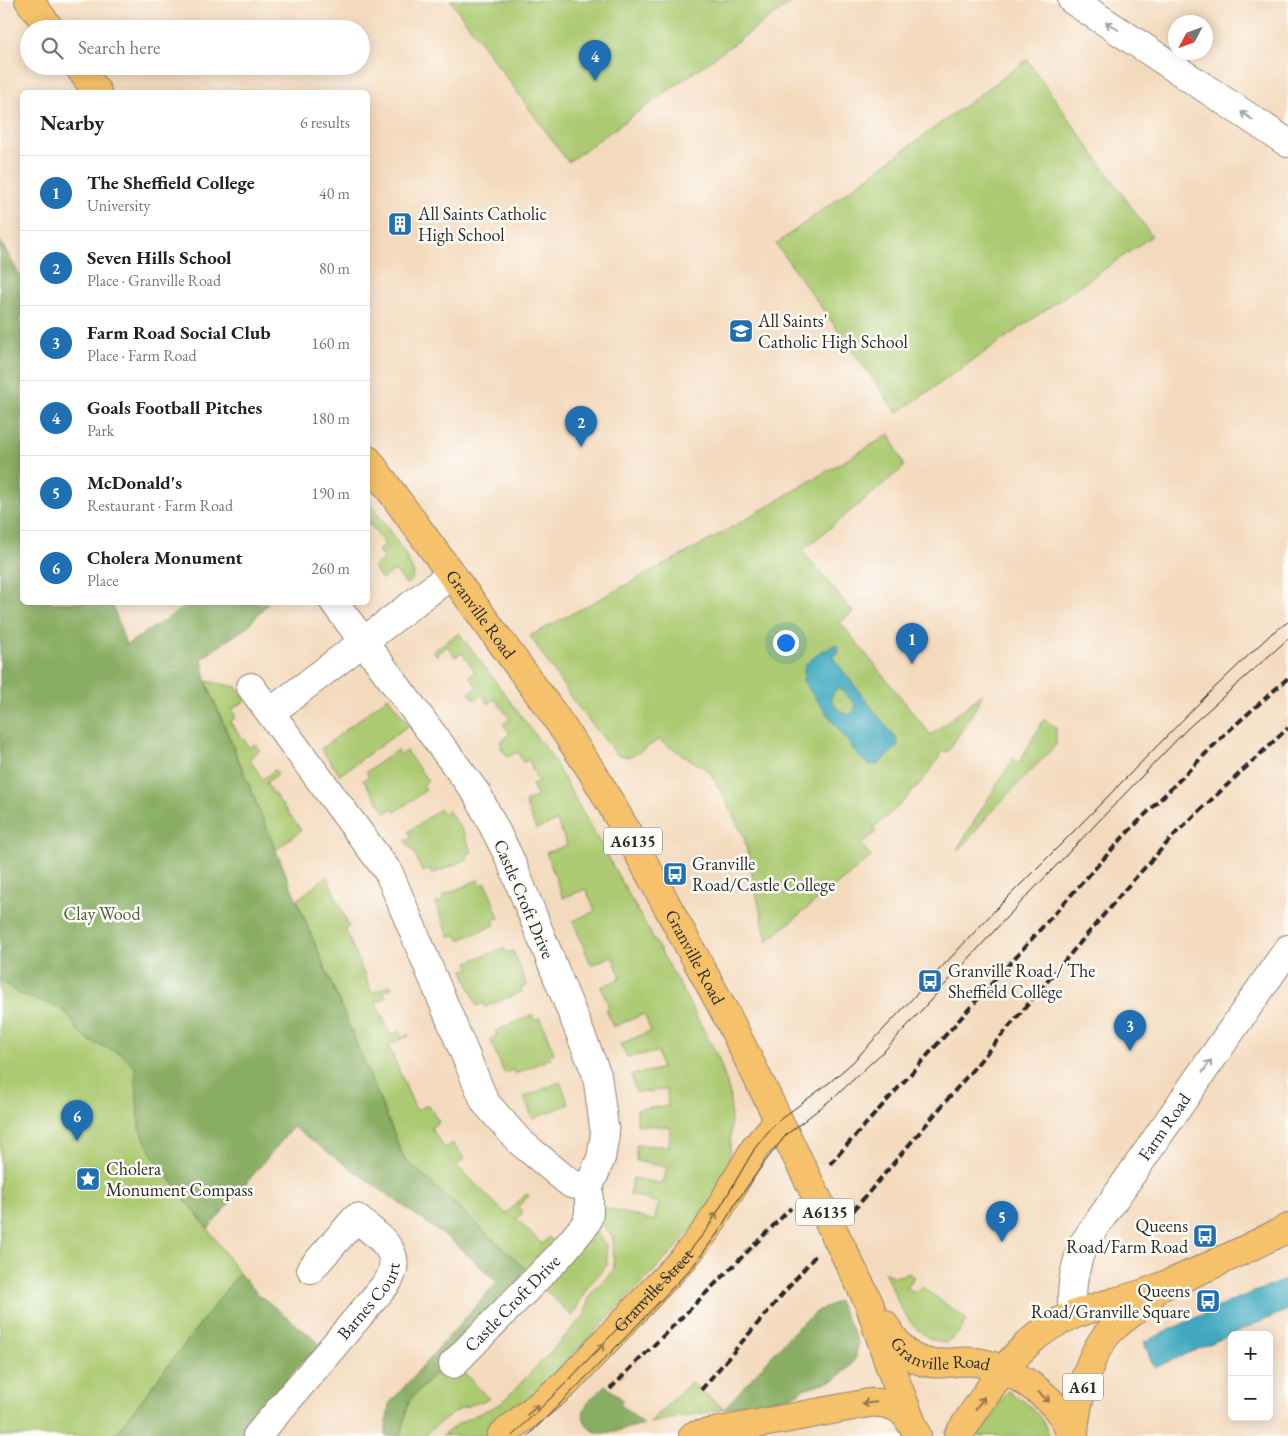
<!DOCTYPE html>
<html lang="en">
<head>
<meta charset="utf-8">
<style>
  :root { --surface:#fff; --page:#f6f6f6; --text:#222; --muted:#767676; --line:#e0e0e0; --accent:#1f6fb2 }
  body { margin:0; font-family:"EB Garamond",serif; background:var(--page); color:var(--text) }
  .controls { position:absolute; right:15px; bottom:15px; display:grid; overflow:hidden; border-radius:8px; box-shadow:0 2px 12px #0003 }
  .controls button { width:45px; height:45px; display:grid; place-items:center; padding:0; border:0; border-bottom:1px solid var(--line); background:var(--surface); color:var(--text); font:25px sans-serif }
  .compass { position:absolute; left:1168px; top:15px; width:45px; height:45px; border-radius:50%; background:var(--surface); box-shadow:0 2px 12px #0003; rotate:229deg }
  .you { position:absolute; left:785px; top:642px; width:18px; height:18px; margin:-12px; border:4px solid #fff; border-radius:50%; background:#1a73e8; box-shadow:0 0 0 8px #1a73e833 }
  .badge { display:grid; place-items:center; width:32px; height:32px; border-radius:50%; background:var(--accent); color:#fff; font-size:16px; font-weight:700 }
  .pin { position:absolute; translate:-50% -41px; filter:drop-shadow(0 1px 2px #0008) }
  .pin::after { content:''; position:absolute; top:26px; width:18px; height:15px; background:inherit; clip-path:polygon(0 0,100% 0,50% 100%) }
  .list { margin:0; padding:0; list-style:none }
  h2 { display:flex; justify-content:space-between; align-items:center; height:65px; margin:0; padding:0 20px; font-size:21px }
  h2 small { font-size:16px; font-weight:400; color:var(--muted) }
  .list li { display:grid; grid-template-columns:32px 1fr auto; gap:15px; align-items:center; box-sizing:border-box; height:75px; padding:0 20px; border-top:1px solid var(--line) }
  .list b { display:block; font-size:19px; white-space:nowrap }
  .list p { margin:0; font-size:16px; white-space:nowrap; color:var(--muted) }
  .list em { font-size:16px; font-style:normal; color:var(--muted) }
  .icon { flex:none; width:28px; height:28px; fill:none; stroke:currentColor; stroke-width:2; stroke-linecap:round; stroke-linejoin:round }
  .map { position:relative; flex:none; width:1288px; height:1436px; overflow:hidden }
  .search { position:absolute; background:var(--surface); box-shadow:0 2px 12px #0003; left:20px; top:20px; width:350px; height:55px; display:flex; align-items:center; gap:12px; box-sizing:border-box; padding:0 18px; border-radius:28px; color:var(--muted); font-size:19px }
  .panel { position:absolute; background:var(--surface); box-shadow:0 2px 12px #0003; left:20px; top:90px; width:350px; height:515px; border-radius:8px }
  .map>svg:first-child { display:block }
  .green { fill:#acca71; stroke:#6c7a4e }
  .forest { fill:#89ae63; stroke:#5a6c47 }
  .water { fill:#3fa9bf; stroke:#356a75; fill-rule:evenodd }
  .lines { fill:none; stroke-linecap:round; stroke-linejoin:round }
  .minor-casing { stroke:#908274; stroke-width:30 }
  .major-casing { stroke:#908274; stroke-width:30 }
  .highway-casing { stroke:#908274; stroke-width:30 }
  .minor { stroke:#fff; stroke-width:28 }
  .major { stroke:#f5c16b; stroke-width:28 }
  .highway { stroke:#f5c16b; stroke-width:28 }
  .tram { stroke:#2b2b2b; stroke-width:1 }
  .rail { stroke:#2b2b2b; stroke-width:4; stroke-dasharray:8 4; stroke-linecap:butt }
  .oneway { stroke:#a0a0a0 }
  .oneway2 { stroke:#90764b }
  .labels { text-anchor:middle; stroke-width:5; stroke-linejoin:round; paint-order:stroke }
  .shield { fill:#fdfcf7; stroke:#6a6a68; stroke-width:1 }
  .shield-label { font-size:16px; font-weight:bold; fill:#2b2b2b }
  .poi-label { font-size:18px; fill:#2b2b2b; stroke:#fdfcf7; text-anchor:start }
  .street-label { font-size:18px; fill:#2b2b2b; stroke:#fdfcf7 }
  .park-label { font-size:18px; fill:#525b40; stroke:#fdfcf7 }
</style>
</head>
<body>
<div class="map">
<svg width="1288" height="1436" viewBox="0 0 1288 1436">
  <rect width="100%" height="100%" fill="#fdfcf7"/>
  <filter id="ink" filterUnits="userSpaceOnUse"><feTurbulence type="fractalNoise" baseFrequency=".02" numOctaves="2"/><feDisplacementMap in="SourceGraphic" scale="10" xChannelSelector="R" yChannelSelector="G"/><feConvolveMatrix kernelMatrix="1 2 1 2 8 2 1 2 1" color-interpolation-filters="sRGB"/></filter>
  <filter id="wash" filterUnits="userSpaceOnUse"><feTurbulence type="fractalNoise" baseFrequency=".0096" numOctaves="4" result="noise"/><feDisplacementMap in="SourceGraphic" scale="20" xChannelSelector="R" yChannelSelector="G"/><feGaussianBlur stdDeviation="1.12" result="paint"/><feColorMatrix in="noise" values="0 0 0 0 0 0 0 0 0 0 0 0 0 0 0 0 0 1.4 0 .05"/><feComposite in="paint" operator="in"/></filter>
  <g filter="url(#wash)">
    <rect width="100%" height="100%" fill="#f4dabd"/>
    <g class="green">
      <polygon points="450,0 795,0 568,162"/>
      <polygon points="1027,60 1152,236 897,413 776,244"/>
      <path d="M890,434L904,467L802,551L853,612L840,622L931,735L982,694L978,704L948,752L944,750C924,782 903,804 873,828L876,832L861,844L871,857L767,941L744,837L727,803L710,772L659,740L631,757L617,755L574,702L530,636L710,540Z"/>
      <polygon points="368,500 404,552 414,573 411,581 406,584 395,570 382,579 373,567 384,559 378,550 385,545 370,524 368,526"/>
      <polygon points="459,633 551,756 678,982 719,1059 729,1091 731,1110 730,1153 727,1170 708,1209 675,1249 541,1388 526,1404 483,1436 442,1436 459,1423 502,1403 584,1316 590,1295 614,1269 613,1237 598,1220 603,1207 654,1221 659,1203 629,1194 633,1178 663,1184 667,1167 636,1161 636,1145 669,1146 670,1127 637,1125 637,1109 668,1106 667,1090 636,1092 631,1075 661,1069 658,1052 627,1057 620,1044 651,1031 644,1014 613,1027 606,1009 609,1007 601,987 621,978 612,956 591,965 573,921 595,911 586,889 563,898 546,853 567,845 557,821 536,829 525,802 537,796 532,785 538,782 529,760 523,762 518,752 508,757 500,747 502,746 500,742 510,734 503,724 510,719 495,699 488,704 482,694 474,700 469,693 477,687 469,676 475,671 462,653 455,657 447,646 436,655 433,651"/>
      <polygon points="206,681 236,687 246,700 232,710 236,717 230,722 250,748 255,744 260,750 249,759 263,779 275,770 278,774 266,783 301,830 276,850"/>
      <polygon points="388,697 409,725 340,775 321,749"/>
      <polygon points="1044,719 1056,728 1056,745 988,815 960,850 957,849 1013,759 1019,763"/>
      <polygon points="397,750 400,755 406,751 428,781 423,785 426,790 395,812 392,808 386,813 363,780 369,776 366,772"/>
      <polygon points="440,809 443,814 448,810 462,830 472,852 466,854 468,859 432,874 430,869 422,872 415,854 405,841 412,837 408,832"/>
      <polygon points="327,876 349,927 345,929 372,993 391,985 392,988 384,992 386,998 376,1002 390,1035 400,1031 402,1036 407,1034 409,1036 388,1045 416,1110 428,1105 439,1122 431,1128 445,1148 452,1143 464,1158 457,1166 506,1214 526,1194 529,1196 518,1207 523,1212 517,1219 542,1244 549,1237 553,1241 562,1232 529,1272 404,1158 297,900"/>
      <polygon points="478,880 480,886 486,883 499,918 493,920 495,925 459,940 457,935 450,938 435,904 444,900 442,896"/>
      <polygon points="504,948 507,953 513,951 527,986 521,988 522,992 485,1007 483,1003 477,1006 463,970 470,968 468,962"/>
      <polygon points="0,980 19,994 56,1006 69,1015 78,1031 90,1041 122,1054 135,1068 139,1128 154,1158 208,1229 239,1273 114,1436 0,1436"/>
      <polygon points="532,1015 534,1020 540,1018 554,1053 549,1055 551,1058 515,1074 513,1070 504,1073 490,1039 497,1036 495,1031"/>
      <polygon points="560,1082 569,1104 533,1119 524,1097"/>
      <polygon points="593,1229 606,1245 607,1265 587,1288 572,1316 540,1285"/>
      <path d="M884,1271C891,1278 900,1277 908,1273L914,1277L907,1287L915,1293L921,1286L966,1319C963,1330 955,1337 945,1343C907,1336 899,1302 884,1271Z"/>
      <polygon points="444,1365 464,1372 489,1399 459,1409 429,1431 425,1436 401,1436 409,1401"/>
      <polygon points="691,1382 724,1409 649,1423"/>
      <path d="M1007,1391C1025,1400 1044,1416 1049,1436H978Z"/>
    </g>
    <g class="forest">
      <polygon points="0,240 22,280 22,317 19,320 22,325 22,602 112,603 126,645 191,603 268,603 248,626 202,658 206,682 404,1158 529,1272 409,1401 401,1436 385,1436 389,1404 497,1282 452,1241 293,1127 208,1229 154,1158 139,1128 135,1068 122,1054 90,1041 78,1031 69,1015 56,1006 19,994 0,980"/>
      <polygon points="239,1273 257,1293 319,1343 238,1436 114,1436"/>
      <polygon points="838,1301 858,1342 856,1357 850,1367 834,1380 803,1389 795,1395 724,1409 798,1327 818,1311"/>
      <path d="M605,1385L623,1400L620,1404L644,1424C631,1427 616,1432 602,1433C597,1433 591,1430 588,1426C574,1410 595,1396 605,1385Z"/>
    </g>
    <g class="water">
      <path d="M835,644L839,648L833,658L898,741L897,747L877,765L868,764L859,757L803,681L805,665L821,651L827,650ZM836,689H841L854,703L856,707L853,712L849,715C841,713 832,705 831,697Z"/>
      <polygon points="1288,1279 1288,1310 1154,1368 1144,1342 1233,1300"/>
    </g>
  </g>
  <g filter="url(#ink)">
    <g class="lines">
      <defs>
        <g id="minor">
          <polyline points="1072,0 1288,143"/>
          <polyline points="251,687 389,873 485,1102 519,1141 571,1184 589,1187 601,1158 605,1134 597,1075 509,857 477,794 334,602"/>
          <polyline points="271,712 452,574"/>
          <path id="s1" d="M1073,1315C1070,1286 1074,1271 1083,1244L1288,949"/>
          <path id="s2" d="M453,1364L559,1256L586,1224L589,1214V1187"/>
          <path id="s3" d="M257,1436L387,1283C407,1252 377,1236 356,1218L311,1269"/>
        </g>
        <g id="major">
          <polyline points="29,0 50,29"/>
          <polyline points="78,66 97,92"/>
          <path id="s4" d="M368,460L552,712L593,773L627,832L729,1020L869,1303L889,1364L917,1436"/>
          <path id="s5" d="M883,1323C892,1335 899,1349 912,1357C936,1370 952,1359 976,1362C1007,1366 1047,1392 1064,1418C1067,1423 1069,1430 1071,1436"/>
          <path id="s6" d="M501,1436L565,1384L684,1258L708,1228L755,1148L778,1121"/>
          <path d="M693,1436L869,1403C885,1402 902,1405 910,1422"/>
        </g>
        <g id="highway">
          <path d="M958,1436C981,1401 1005,1361 1038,1335C1070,1309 1112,1305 1150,1291C1197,1273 1243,1251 1288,1228"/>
          <path d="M1074,1436C1075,1405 1089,1353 1110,1331C1123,1318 1139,1309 1151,1296"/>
        </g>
      </defs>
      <use href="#minor" class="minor-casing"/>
      <use href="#major" class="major-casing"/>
      <use href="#highway" class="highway-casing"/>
      <use href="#minor" class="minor"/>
      <use href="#major" class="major"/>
      <use href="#highway" class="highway"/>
      <g class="tram">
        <polyline points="512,1436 565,1384 684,1258 708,1228 755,1148 767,1133 778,1121 830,1082 853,1062 998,907 1077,828 1206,696 1272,633 1288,622"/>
        <polyline points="528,1436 624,1339 693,1266 717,1234 737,1201 764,1163 786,1135 838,1094 885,1050 1006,918 1188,728 1288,639"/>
      </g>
      <g class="rail">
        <polyline points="830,1164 1124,836 1224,735 1288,678"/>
        <polyline points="853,1211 1128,886 1177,832 1288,728"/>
        <polyline points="610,1389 791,1208"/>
        <polyline points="701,1390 816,1255"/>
      </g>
    </g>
    <defs><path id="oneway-shaft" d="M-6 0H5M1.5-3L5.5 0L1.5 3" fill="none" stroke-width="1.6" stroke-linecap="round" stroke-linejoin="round" transform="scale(1.25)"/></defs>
    <g class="oneway">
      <use href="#oneway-shaft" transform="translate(1112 26) rotate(-148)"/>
      <use href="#oneway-shaft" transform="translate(1247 116) rotate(-146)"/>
      <use href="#oneway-shaft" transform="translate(1207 1066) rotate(-55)"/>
    </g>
    <g class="oneway2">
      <use href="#oneway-shaft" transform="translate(713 1219) rotate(-60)"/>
      <use href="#oneway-shaft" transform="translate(599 1349) rotate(-46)"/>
      <use href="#oneway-shaft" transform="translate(1044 1397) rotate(42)"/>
      <use href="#oneway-shaft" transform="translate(869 1403) rotate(174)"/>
      <use href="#oneway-shaft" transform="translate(980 1403) rotate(-55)"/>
      <use href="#oneway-shaft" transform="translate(533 1410) rotate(-39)"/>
    </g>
  </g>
  <defs>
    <symbol id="building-square" viewBox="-11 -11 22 22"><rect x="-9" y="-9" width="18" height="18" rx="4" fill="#1f6fb2" stroke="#fdfcf7"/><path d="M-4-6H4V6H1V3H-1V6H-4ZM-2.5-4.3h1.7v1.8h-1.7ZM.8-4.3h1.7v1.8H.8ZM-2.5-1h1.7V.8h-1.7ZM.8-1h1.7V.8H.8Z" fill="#fff"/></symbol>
    <symbol id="school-square" viewBox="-11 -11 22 22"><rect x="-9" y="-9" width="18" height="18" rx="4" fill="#1f6fb2" stroke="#fdfcf7"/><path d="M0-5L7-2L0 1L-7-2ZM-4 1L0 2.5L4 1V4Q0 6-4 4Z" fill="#fff"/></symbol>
    <symbol id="bus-square" viewBox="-11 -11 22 22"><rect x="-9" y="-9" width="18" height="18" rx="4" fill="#1f6fb2" stroke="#fdfcf7"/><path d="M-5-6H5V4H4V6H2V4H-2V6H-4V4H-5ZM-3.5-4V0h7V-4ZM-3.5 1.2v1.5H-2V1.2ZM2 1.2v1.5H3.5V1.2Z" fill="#fff"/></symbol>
    <symbol id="sight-square" viewBox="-11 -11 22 22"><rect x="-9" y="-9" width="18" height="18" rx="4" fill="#1f6fb2" stroke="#fdfcf7"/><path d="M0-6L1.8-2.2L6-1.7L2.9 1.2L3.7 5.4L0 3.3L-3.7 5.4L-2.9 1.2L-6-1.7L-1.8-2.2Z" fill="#fff"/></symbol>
  </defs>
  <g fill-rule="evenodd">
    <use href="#building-square" x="386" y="210" width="28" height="28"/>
    <use href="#school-square" x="727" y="317" width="28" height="28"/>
    <use href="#bus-square" x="661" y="860" width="28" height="28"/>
    <use href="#bus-square" x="916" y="967" width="28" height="28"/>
    <use href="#sight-square" x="74" y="1165" width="28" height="28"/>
    <use href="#bus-square" x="1191" y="1222" width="28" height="28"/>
    <use href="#bus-square" x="1194" y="1287" width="28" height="28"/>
  </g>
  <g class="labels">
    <g class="shield">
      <rect x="604" y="827.5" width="58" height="27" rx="4"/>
      <rect x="796" y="1198.5" width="58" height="27" rx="4"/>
      <rect x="1063" y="1373.5" width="40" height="27" rx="4"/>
    </g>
    <g class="shield-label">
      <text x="633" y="847">A6135</text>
      <text x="825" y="1218">A6135</text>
      <text x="1083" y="1393">A61</text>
    </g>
    <g class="poi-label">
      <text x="418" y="220">All Saints Catholic<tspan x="418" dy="21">High School</tspan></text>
      <text x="758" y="327">All Saints'<tspan x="758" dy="21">Catholic High School</tspan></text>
      <text x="692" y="870">Granville<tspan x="692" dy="21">Road/Castle College</tspan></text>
      <text x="948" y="977">Granville Road / The<tspan x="948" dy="21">Sheffield College</tspan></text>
      <text x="106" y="1175">Cholera<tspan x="106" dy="21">Monument Compass</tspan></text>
      <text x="1188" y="1232" text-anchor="end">Queens<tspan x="1188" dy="21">Road/Farm Road</tspan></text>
      <text x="1190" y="1297" text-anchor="end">Queens<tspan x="1190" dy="21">Road/Granville Square</tspan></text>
    </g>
    <g class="street-label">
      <text dy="6" stroke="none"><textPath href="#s4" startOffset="191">Granville Road</textPath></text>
      <text transform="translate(524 899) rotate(67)" y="6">Castle Croft Drive</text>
      <text dy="6" stroke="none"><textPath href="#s4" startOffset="596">Granville Road</textPath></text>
      <text dy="6" stroke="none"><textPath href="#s1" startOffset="215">Farm Road</textPath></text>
      <text dy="6" stroke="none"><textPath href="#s6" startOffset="211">Granville Street</textPath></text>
      <text dy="6" stroke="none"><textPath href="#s3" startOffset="176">Barnes Court</textPath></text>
      <text dy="6" stroke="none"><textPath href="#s2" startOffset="85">Castle Croft Drive</textPath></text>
      <text dy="6" stroke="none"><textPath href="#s5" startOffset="72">Granville Road</textPath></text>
    </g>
    <g class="park-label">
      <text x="102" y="920">Clay Wood</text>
    </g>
  </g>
</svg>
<div class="controls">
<button>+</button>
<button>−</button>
</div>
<svg class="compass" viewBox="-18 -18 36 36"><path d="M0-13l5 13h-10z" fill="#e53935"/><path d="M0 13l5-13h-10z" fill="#767676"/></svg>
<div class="you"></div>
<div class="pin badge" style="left:912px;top:664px">1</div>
<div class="pin badge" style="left:581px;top:447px">2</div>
<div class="pin badge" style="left:1130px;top:1051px">3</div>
<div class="pin badge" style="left:595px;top:81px">4</div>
<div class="pin badge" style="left:1002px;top:1242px">5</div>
<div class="pin badge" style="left:77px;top:1141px">6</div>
<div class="search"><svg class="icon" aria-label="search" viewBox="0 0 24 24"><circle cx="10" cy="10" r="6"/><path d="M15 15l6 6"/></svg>Search here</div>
<section class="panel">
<h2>Nearby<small>6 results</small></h2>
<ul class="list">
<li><span class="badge">1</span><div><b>The Sheffield College</b><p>University</p></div><em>40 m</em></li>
<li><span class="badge">2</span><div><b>Seven Hills School</b><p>Place · Granville Road</p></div><em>80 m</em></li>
<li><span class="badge">3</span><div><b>Farm Road Social Club</b><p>Place · Farm Road</p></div><em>160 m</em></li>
<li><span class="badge">4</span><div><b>Goals Football Pitches</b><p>Park</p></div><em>180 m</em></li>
<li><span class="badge">5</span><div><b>McDonald's</b><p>Restaurant · Farm Road</p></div><em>190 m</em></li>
<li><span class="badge">6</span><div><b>Cholera Monument</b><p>Place</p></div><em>260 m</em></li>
</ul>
</section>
</div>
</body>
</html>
